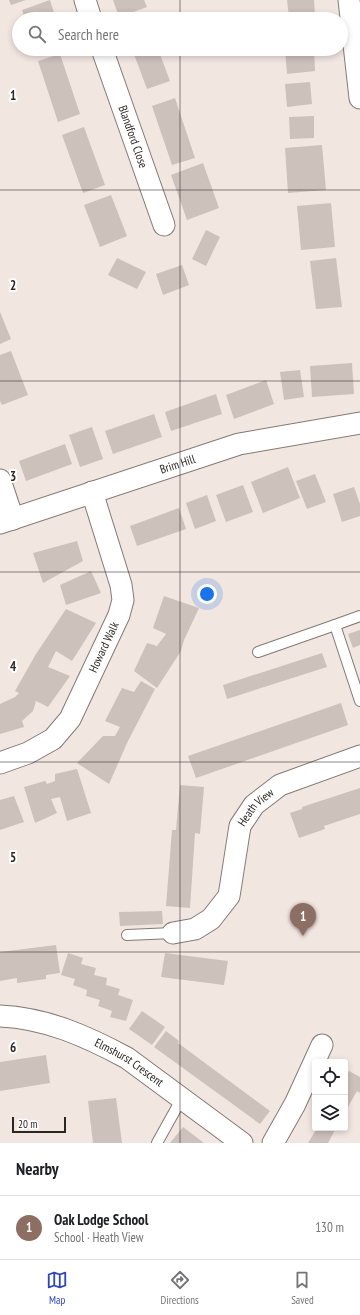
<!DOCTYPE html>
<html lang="en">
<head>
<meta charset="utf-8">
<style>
  :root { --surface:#fff; --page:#f2f2f2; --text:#202124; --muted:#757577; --line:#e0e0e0; --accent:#2f46b8 }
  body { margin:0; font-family:"PT Sans Narrow",sans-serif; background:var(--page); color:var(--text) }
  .controls { position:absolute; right:12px; bottom:12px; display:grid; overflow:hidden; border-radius:4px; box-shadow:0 2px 6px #0003 }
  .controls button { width:36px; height:36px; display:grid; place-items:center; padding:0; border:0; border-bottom:1px solid var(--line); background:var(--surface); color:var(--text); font:20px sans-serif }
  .scale { position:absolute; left:12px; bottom:10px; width:54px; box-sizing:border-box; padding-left:4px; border:2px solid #2b2624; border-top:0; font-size:11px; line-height:14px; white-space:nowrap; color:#2b2624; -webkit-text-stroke:3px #fff; paint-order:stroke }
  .you { position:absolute; left:207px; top:594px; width:14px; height:14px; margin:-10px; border:3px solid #fff; border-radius:50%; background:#1a73e8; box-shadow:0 0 0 6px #1a73e833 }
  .badge { display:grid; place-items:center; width:26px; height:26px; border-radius:50%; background:var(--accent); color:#fff; font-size:13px; font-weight:700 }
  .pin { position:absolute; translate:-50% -33px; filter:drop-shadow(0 1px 2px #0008) }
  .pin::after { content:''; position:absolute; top:21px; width:14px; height:12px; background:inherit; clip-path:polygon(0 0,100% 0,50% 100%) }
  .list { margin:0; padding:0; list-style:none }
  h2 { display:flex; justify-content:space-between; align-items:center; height:52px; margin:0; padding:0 16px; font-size:17px }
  h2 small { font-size:13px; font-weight:400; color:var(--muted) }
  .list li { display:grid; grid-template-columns:26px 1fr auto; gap:12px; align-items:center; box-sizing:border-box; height:64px; padding:0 16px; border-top:1px solid var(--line) }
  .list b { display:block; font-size:15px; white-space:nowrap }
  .list p { margin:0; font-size:13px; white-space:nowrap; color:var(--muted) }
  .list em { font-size:13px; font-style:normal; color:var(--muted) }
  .icon { flex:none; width:22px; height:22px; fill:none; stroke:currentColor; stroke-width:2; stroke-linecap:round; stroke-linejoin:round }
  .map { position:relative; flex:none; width:360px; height:1143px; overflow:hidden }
  .search { position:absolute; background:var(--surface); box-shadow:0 2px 6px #0003; left:12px; right:12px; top:12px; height:44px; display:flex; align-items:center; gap:10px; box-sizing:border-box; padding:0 14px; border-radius:22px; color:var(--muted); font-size:15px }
  .sheet { height:116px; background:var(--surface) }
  nav { display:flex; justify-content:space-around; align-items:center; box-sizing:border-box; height:56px; border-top:1px solid var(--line); background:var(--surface); font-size:11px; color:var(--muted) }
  nav a { display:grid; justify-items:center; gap:2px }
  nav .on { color:var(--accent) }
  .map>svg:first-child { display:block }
  .building { fill:#cdc1bc }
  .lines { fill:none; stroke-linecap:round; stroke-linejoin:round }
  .service-casing { stroke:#847975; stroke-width:12 }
  .minor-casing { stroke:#847975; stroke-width:23 }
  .service { stroke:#fff; stroke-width:10 }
  .minor { stroke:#fff; stroke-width:21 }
  .grid { fill:none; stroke:#2b2624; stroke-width:1; stroke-opacity:0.55 }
  .labels { text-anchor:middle; stroke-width:4; stroke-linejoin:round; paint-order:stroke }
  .street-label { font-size:12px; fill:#2b2624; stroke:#fff }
  .grid-label { font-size:13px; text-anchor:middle; font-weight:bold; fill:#2b2624; stroke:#fff; stroke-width:4; stroke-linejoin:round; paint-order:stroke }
</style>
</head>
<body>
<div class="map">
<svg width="360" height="1143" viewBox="0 0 360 1143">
  <rect width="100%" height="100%" fill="#f2e6e1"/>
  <g class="building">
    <polygon points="9,0 26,0 11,5"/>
    <polygon points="50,0 56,19 25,19 22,10"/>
    <polygon points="113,0 144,0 147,7 119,17"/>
    <polygon points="287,0 314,0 315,15 289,17"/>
    <polygon points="132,49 158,49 170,81 147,89"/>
    <polygon points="285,49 314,49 315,71 287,74"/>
    <polygon points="60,54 80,114 58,122 38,61"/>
    <polygon points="310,82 312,104 287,107 285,84"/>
    <polygon points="175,98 195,158 172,165 152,106"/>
    <polygon points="314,116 314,138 290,139 289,117"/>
    <polygon points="84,127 105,185 83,193 62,135"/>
    <polygon points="322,145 326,190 288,193 285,148"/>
    <polygon points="203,163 219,208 187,220 171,175"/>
    <polygon points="111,195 127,236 100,247 84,205"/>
    <polygon points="331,203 335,247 301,250 297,206"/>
    <polygon points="206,230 220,237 206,266 192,259"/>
    <polygon points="117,258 146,272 137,289 108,275"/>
    <polygon points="336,258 342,307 316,309 310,261"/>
    <polygon points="182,265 189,285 163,295 156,274"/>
    <polygon points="0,312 11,339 0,344"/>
    <polygon points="11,351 28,395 2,405 0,401 0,355"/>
    <polygon points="352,363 354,394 312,397 310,366"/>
    <polygon points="300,370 304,397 284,400 280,372"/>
    <polygon points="266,380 274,404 234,419 226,395"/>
    <polygon points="216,394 222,414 171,431 165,412"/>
    <polygon points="154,414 162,437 113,454 105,431"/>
    <polygon points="92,427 103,459 80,467 69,435"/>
    <polygon points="65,444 72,464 26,481 19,461"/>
    <polygon points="288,467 300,498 263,513 251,482"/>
    <polygon points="315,474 326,502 307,509 296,481"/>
    <polygon points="243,485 253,512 226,522 216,495"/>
    <polygon points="354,487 360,504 360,516 342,522 333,494"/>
    <polygon points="207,495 216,521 195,529 186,503"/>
    <polygon points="179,508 186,529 137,546 130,526"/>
    <polygon points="77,541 83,561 43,583 33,553"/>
    <polygon points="91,571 101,593 66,605 60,585"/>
    <polygon points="164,596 199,608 184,640 181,651 157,688 134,671 147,643 157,646 166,634 153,628"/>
    <polygon points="66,609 96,623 72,661 56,651 48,667 70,676 48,707 36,701 33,711 22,721 24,727 0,734 0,704 15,697 19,693 15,691 36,654"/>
    <polygon points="360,630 360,645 353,648 348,634"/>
    <polygon points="322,653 327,667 227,699 223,685"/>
    <polygon points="141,681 155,689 128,741 109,784 77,763 103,736 115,736 120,727 105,721 122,688 134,692"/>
    <polygon points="341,703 348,725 196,778 188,756"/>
    <polygon points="77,769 91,813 67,821 60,797 51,799 57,813 35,823 24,787 45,781 47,784 55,781 55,774"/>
    <polygon points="180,785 204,787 200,834 195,833 190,908 166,906 172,830 176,830"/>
    <polygon points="360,788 360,814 324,826 325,829 299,838 290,813 302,809 302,807"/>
    <polygon points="14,796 24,822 0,830 0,800"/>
    <polygon points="162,911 163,924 120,926 119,912"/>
    <polygon points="56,945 60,973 46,975 46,979 17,983 17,978 0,981 0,952"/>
    <polygon points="68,953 83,958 81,964 96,968 94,975 107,978 106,985 120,989 118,995 133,1000 126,1021 110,1017 112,1011 98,1006 100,1000 86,996 87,990 73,985 75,979 61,975"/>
    <polygon points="165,953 228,961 224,985 161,977"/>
    <polygon points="142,1011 165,1027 152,1045 129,1029"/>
    <polygon points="166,1031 179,1041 178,1043 270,1111 260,1124 154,1047"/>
    <polygon points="46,1055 50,1083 0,1091 0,1062"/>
    <polygon points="349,1071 360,1077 360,1093 357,1091 345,1112 345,1078"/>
    <polygon points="116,1098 122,1143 93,1143 88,1101"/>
    <polygon points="183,1127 204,1143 170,1143"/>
    <polygon points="317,1128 336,1128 328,1143 308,1143"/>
  </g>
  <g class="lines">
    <defs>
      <g id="service">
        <polyline points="335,625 360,616"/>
        <polyline points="258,652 335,625 360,701"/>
        <polyline points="127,935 173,933"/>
        <polyline points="157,1143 182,1098"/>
      </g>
      <g id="minor">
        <polyline points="85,0 91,19"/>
        <polyline points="349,0 360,98"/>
        <path id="s1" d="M102,49L164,225"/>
        <polyline points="0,480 13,519"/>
        <path id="s2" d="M0,523L239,444L360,423"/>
        <path id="s3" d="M0,763L28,753L53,739L70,719L119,615L123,600L121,585L92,492"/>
        <path id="s4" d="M173,933L195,929L211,919L229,896L240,826L254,805L280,785L360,756"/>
        <path id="s5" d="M0,1016C46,1018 86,1036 127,1058L242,1143"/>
        <polyline points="273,1143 295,1104 322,1045"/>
      </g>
    </defs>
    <use href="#service" class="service-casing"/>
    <use href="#minor" class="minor-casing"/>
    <use href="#service" class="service"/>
    <use href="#minor" class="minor"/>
  </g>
  <path class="grid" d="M180,0V19M180,49V1143M0,190H360M0,381H360M0,572H360M0,762H360M0,952H360"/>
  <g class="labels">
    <g class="street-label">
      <text dy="4" stroke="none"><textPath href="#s1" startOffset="93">Blandford Close</textPath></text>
      <text dy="4" stroke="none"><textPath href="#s2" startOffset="187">Brim Hill</textPath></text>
      <text dy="4" stroke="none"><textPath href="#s3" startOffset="164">Howard Walk</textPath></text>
      <text dy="4" stroke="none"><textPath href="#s4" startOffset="166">Heath View</textPath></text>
      <text dy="4" stroke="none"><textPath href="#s5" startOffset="139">Elmshurst Crescent</textPath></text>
    </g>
  </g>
  <g class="grid-label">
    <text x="13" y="100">1</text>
    <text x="13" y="290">2</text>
    <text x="13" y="481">3</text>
    <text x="13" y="671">4</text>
    <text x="13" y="862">5</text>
    <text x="13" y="1052">6</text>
  </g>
</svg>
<div class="controls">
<button><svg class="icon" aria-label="locate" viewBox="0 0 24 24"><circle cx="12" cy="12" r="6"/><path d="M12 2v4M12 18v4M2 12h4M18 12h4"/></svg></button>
<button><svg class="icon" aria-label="layers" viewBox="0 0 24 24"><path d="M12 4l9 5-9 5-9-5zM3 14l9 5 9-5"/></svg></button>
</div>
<div class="scale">20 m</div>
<div class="you"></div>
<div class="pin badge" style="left:303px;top:936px;background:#8d6e63">1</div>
<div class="search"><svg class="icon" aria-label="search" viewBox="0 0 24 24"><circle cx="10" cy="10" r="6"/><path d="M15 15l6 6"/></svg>Search here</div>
</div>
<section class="sheet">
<h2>Nearby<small></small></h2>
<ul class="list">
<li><span class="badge" style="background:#8d6e63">1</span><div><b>Oak Lodge School</b><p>School · Heath View</p></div><em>130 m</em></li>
</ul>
</section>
<nav>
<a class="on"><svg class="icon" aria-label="map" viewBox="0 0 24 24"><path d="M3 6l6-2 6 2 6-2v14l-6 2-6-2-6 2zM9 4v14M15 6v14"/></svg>Map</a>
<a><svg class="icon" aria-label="directions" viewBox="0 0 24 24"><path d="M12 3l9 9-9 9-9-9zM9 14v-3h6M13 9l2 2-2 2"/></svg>Directions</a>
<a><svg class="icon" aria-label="saved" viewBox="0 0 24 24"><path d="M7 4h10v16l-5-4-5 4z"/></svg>Saved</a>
</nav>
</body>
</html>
